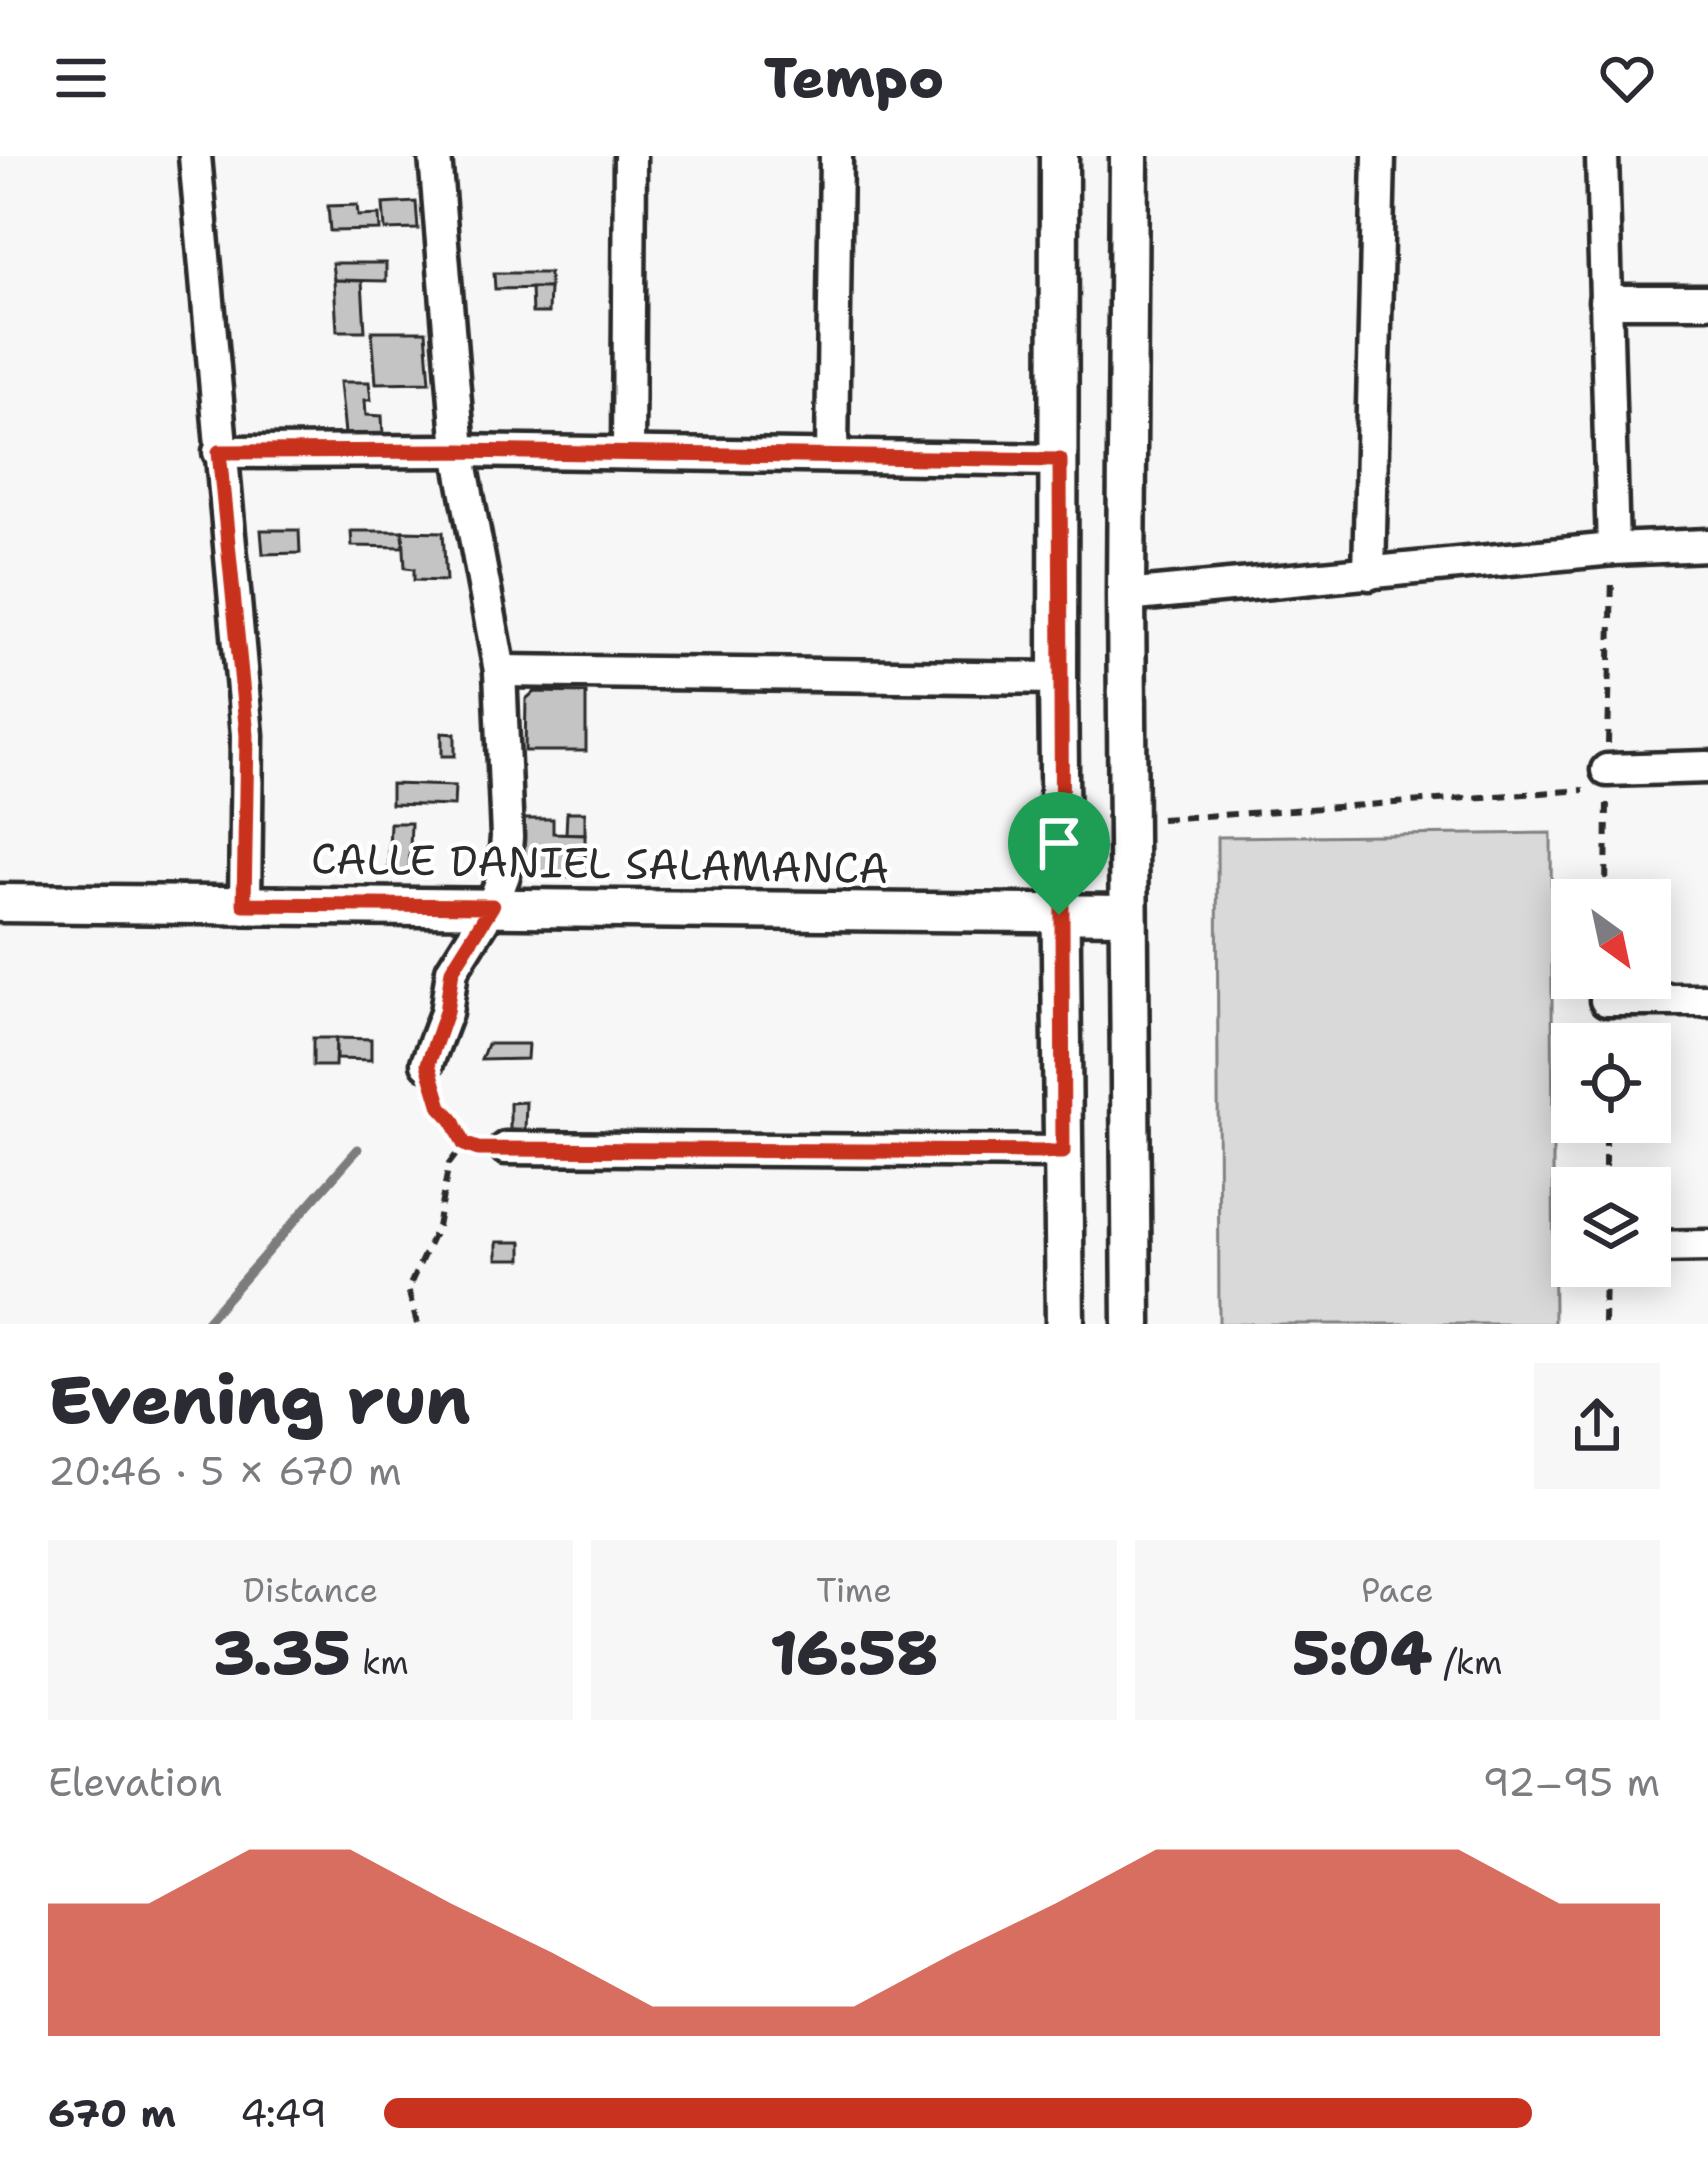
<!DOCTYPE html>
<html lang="en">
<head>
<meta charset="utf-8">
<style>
	body { margin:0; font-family:"Shantell Sans",sans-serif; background:#f7f7f7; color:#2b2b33; height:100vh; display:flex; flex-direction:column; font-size:45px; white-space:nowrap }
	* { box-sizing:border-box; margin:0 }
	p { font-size:39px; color:#7c7c81 }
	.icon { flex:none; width:66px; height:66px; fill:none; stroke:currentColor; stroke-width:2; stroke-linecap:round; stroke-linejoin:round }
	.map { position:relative; height:1168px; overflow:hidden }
	.side { display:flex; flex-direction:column; background:#fff; flex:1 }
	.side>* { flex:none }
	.needle { width:78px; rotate:147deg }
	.controls { position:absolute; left:1551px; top:723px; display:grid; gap:24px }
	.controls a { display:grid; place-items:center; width:120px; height:120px; border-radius:0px; background:#fff; box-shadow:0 6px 30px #0003; font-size:60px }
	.pin { position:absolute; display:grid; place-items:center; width:102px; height:102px; color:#fff; margin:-123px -51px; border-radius:50% 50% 50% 0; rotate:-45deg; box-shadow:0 0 12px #0007 }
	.pin .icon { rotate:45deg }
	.round { display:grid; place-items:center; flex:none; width:126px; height:126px; border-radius:0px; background:#f7f7f7 }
	.head { display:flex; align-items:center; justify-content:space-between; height:204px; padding:0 48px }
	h1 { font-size:66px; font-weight:800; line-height:90px }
	.stats { display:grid; grid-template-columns:repeat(3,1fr); gap:18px; height:204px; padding:12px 48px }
	.stats div { display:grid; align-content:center; border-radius:0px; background:#f7f7f7; text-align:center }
	.stats b { font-size:60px; font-weight:800 }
	.stats small { font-size:33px; font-weight:400 }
	.stats p { font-size:33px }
	.chart { height:336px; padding:24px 48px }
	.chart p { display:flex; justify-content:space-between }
	.chart svg { width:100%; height:216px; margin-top:12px; fill:#c8321e; opacity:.7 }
	ul { padding:0 48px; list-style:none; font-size:39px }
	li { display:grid; grid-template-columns:192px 144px 1fr; align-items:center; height:90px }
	li i { height:30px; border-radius:15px; background:#c8321e }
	header { display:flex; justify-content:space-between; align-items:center; height:156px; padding:0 48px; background:#fff; font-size:54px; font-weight:800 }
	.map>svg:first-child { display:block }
	.green { fill:#d9d9d9; stroke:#828282; stroke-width:3 }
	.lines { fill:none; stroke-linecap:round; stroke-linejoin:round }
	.stream { stroke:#7b7b7b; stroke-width:9 }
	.building { fill:#c4c4c4; stroke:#2b2b2b; stroke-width:3 }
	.minor-casing { stroke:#2b2b2b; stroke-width:39 }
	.tertiary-casing { stroke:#2b2b2b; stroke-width:45 }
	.path { stroke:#2b2b2b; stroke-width:6; stroke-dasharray:12 9; stroke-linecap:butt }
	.minor { stroke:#fff; stroke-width:30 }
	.tertiary { stroke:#fff; stroke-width:36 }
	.route-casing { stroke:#fff; stroke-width:24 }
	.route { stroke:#c8321e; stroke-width:15 }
	.labels { text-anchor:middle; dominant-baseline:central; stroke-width:9; stroke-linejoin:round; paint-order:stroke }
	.street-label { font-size:42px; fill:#2b2b2b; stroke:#fff }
</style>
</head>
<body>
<header><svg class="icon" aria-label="menu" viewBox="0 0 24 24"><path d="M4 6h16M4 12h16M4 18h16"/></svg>Tempo<svg class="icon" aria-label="heart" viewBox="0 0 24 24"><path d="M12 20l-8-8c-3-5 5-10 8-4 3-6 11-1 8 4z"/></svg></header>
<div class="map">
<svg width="1708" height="1168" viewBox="0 0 1708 1168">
	<rect width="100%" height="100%" fill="#f7f7f7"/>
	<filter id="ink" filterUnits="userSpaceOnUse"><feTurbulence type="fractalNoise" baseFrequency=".00833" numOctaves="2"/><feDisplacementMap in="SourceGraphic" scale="24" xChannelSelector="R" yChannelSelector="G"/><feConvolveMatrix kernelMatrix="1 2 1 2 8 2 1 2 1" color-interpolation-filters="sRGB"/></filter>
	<g filter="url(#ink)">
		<polygon class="green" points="1551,677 1554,1168 1219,1168 1217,681"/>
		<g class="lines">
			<polyline class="stream" points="204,1168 358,993"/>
		</g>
		<g class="building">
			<polygon points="416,46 418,73 385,74 383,48"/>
			<polygon points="357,49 358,60 379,59 380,74 330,75 328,50"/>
			<polygon points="332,107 386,107 386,125 334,124"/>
			<polygon points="494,117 549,117 549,132 495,133"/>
			<polygon points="334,124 362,125 365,175 337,175"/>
			<polygon points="531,132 549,132 548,157 532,157"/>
			<polygon points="372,175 426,175 430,226 376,227"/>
			<polygon points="340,226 369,226 371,244 365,244 366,259 382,260 383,280 345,278"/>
			<polygon points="261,374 299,374 300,397 263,398"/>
			<polygon points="351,375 403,375 404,391 352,390"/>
			<polygon points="403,375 443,376 446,425 414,424 414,413 405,412"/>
			<polygon points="534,536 586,537 586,595 525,595 526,543"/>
			<polygon points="442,577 455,578 455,600 442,600"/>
			<polygon points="391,628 455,630 454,650 391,648"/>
			<polygon points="567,656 585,656 585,678 566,678"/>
			<polygon points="523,663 553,663 553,677 585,678 585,721 532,720 523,708"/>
			<polygon points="390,667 411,667 409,720 388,719"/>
			<polygon points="313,882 336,882 335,910 313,910"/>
			<polygon points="336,882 371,883 371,904 336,903"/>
			<polygon points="487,888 528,888 527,903 481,904"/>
			<polygon points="526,946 525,975 510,974 510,947"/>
			<rect x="497" y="1086" width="25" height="17"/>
		</g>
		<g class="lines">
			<defs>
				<g id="minor">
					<polyline points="195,0 247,579 245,748"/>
					<polyline points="1602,0 1613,393"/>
					<polyline points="1605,145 1708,145"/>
					<polyline points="219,296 459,295 1060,304"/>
					<polyline points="628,297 630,0"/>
					<polyline points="832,298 836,0"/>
					<polyline points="1369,418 1379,0"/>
					<polyline points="1126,440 1613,393 1708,389"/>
					<polyline points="500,515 1058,522"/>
					<polyline points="1607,614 1708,611"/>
					<polyline points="1606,844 1708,844"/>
					<polyline points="427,907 446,857 452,814 492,750 504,719 507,681 500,515 459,295 435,0"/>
					<polyline points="506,992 1063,996"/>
					<polyline points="1650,1091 1708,1090"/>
				</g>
				<g id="tertiary">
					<polyline points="1059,0 1058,522 1065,1168"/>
					<polyline points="1129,0 1126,440 1132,1168"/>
					<polyline points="0,747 1127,758"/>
				</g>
			</defs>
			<use href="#minor" class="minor-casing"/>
			<use href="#tertiary" class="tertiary-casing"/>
			<g class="path">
				<polyline points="1608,588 1612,421"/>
				<polyline points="1161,663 1584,634"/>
				<polyline points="1606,744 1607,643"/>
				<polyline points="1606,888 1606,874"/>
				<polyline points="435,935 464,988 479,993"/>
				<polyline points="1605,1032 1605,966"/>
				<polyline points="417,1168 408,1133 437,1071 449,1008 464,988"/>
				<polyline points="1604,1168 1605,1110"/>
			</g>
			<use href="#minor" class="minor"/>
			<use href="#tertiary" class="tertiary"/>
		</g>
	</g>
	<g class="lines" filter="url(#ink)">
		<defs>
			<polygon id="route" points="459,295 1060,304 1063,996 478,993 464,988 453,964 441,951 428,908 446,856 452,814 492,750 244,748 247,579 219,296"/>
		</defs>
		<use href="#route" class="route-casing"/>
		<use href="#route" class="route"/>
	</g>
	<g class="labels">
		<g class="street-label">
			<text transform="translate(600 707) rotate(1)">CALLE DANIEL SALAMANCA</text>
		</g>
	</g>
</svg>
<div class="controls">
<a><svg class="needle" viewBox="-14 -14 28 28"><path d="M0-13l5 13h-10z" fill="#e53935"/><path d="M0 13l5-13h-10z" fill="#7c7c81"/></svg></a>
<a><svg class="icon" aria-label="locate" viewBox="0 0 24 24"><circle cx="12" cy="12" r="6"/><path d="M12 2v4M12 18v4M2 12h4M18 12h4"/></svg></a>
<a><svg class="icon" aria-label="layers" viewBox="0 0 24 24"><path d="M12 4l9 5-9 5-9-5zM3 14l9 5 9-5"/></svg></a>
</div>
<div class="pin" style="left:1059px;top:759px;background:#1e9e55"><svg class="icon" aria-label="arrive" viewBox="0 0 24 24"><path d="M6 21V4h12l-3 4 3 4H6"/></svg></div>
</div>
<section class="side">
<div class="head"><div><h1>Evening run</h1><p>20:46 · 5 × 670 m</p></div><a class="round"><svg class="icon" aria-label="share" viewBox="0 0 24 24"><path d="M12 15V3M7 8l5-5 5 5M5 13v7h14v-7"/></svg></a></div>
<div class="stats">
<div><p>Distance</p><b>3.35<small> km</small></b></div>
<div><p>Time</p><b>16:58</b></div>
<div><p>Pace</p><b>5:04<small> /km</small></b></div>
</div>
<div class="chart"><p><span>Elevation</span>92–95 m</p>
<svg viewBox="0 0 160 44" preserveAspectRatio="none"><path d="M0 44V17L10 17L20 6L30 6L40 17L50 27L60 38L70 38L80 38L90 27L100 17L110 6L120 6L130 6L140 6L150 17L160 17V44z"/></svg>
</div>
<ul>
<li><b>670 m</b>4:49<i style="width:90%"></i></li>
</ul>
</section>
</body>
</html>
